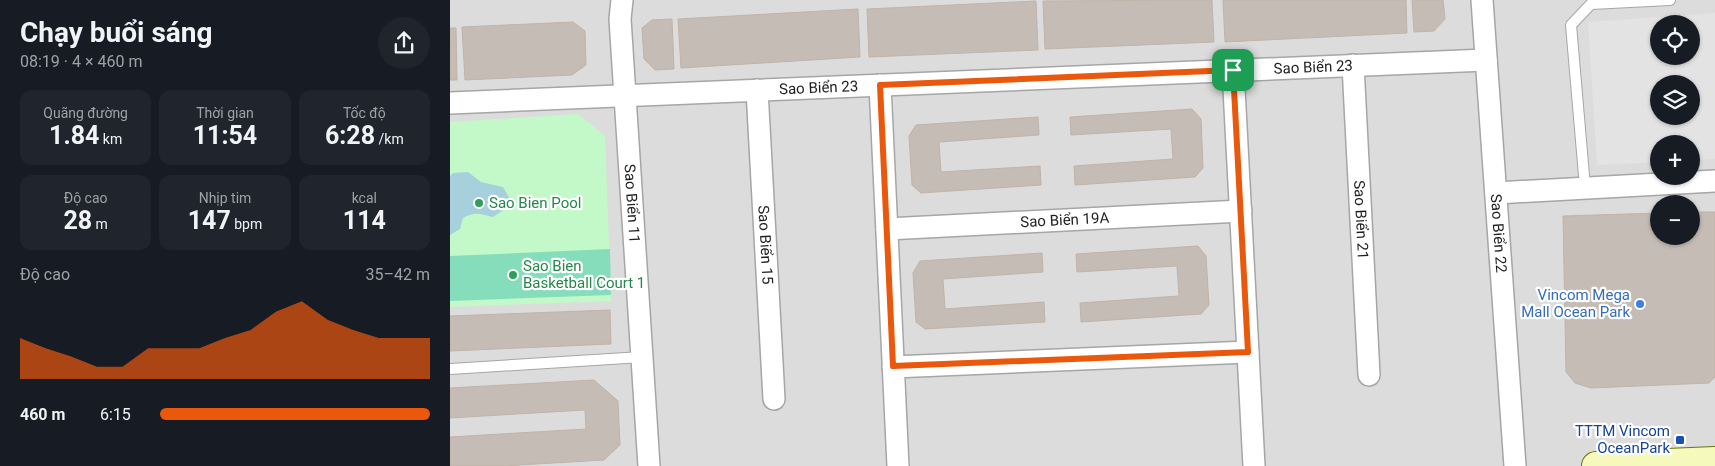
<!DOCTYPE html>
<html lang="vi">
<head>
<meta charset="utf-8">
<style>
	body { margin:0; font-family:Roboto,sans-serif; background:#20242c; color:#f1f3f6; height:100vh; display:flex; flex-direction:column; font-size:19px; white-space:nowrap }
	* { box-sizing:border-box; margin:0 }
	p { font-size:16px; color:#9ea1a6 }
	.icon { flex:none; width:28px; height:28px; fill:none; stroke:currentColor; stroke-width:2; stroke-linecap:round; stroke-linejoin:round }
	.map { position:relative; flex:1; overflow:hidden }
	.panel { display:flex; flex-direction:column; background:#171b24; width:450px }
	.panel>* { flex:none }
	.tools { position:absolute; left:1200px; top:15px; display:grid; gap:10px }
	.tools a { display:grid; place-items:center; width:50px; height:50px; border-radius:50%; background:#171b24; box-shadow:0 1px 4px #0004; font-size:25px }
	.pin { position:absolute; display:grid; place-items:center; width:42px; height:42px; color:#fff; margin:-21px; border-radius:10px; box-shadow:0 2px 8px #0006 }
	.round { display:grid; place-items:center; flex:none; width:52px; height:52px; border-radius:26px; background:#20242c }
	.head { display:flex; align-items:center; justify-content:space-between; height:85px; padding:0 20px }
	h1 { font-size:28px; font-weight:700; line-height:38px }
	.stats { display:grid; grid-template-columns:repeat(3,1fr); gap:8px; height:85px; padding:5px 20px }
	.stats div { display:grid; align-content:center; border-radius:12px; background:#20242c; text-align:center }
	.stats b { font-size:25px; font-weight:700 }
	.stats small { font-size:14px; font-weight:400 }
	.stats p { font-size:14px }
	.chart { height:140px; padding:10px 20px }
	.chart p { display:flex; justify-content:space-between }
	.chart svg { width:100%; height:90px; margin-top:5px; fill:#ea580c; opacity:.7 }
	ul { padding:0 20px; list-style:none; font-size:16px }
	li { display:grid; grid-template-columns:80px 60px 1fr; align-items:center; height:38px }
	li i { height:12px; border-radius:6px; background:#ea580c }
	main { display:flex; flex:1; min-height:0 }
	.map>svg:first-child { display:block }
	.residential { fill:#dddcdc; fill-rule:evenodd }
	.park { fill:#c3f9c8 }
	.pitch { fill:#85ddbb }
	.parking { fill:#e3e3e3; fill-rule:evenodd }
	.water { fill:#a7d0dd }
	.building { fill:#c4bcb5; stroke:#c1b3a8 }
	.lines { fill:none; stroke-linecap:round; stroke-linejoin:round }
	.lane-casing { stroke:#a6a6a6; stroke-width:12 }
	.street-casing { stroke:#a6a6a6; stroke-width:24 }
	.secondary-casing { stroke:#697607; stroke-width:30 }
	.lane { stroke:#fff; stroke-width:10 }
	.street { stroke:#fff; stroke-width:21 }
	.secondary { stroke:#f5f9bb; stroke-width:28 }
	.route-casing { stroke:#fff; stroke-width:10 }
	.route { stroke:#ea580c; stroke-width:6 }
	.leisure-dot { fill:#2e9e5b; stroke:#fff; stroke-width:2 }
	.shop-dot { fill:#3f7fe0; stroke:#fff; stroke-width:2 }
	.transit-dot { fill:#1a4fb4; stroke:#fff; stroke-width:2 }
	.labels { text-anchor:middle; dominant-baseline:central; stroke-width:4.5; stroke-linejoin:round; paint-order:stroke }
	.street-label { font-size:15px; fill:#1f1f1f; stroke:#fff }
	.leisure-label { font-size:15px; fill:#27864d; stroke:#fff; text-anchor:start }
	.shop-label { font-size:15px; fill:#366cbe; stroke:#fff; text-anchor:end }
	.transit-label { font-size:15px; fill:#164399; stroke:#fff; text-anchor:end }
</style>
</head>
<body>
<main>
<section class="panel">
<div class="head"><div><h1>Chạy buổi sáng</h1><p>08:19 · 4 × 460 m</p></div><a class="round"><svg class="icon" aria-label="share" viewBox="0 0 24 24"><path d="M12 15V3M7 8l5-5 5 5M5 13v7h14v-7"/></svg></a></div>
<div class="stats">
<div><p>Quãng đường</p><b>1.84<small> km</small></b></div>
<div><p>Thời gian</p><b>11:54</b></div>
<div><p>Tốc độ</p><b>6:28<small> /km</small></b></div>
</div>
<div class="stats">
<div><p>Độ cao</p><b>28<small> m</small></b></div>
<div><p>Nhịp tim</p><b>147<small> bpm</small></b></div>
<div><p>kcal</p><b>114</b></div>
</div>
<div class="chart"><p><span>Độ cao</span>35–42 m</p>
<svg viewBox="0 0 160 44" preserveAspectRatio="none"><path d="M0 44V24L10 29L20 33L30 38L40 38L50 29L60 29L70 29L80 24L90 20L100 11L110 6L120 15L130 20L140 24L150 24L160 24V44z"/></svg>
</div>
<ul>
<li><b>460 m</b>6:15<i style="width:100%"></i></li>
</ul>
</section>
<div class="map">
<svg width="1265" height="466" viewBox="0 0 1265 466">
	<rect width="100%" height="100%" fill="#f0ece5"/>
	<path class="residential" d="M0 0H1265V466H0ZM1209 24H1241V56H1209ZM1209 84H1241V116H1209ZM1209 144H1241V176H1209ZM1209 204H1241V236H1209Z"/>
	<polygon class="park" points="128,114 155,136 161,301 0,307 0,122"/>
	<polygon class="pitch" points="160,249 161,295 0,301 0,256"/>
	<path class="parking" d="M1265 13V159L1241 160V144H1209V162L1147 165 1138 22ZM1209 24H1241V56H1209ZM1209 84H1241V116H1209Z"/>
	<path class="water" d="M18 172 31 182 53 187 60 199 58 207 43 217C30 214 25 211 13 218L10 229 0 235V176L3 173Z"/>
	<g class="building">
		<polygon points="762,0 764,42 595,49 593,1"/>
		<polygon points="773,0 956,0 957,33 775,42"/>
		<polygon points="962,0 993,0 995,19 984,31 964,32"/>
		<polygon points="586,1 588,50 419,57 417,9"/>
		<polygon points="408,9 410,57 231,68 228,19"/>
		<polygon points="222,19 224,69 205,70 194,59 192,28 202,20"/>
		<polygon points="123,22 135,31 136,65 122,75 15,80 12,27"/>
		<polygon points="0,28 6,28 7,80 0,80"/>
		<polygon points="742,109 751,119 753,168 745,177 625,185 624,166 723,159 721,129 621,135 620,117"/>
		<polygon points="588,117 589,135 489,142 491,172 590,166 591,185 471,193 462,185 459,136 466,125"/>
		<polygon points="1241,212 1265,212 1265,377 1259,383 1141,388 1125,383 1116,372 1113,216 1209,213 1209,236 1241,236"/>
		<polygon points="748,246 756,256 759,305 751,314 631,322 630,303 729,296 727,266 627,272 626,254"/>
		<polygon points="592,253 593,272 493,279 495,309 594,302 595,322 475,329 466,322 463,273 470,261"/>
		<polygon points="160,310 161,344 0,351 0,316"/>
		<polygon points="144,380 168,401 170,445 154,460 53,466 0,466 0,437 136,429 135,410 0,418 0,388"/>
	</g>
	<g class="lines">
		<defs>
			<g id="lane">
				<polyline points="1135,187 1121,25 1141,4 1220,0"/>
				<polyline points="0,369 192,357"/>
			</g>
			<g id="street">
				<path id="s1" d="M172 0 170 19 199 466"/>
				<path id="s2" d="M1032 0 1065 466"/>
				<path id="s3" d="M903 65 919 375"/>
				<polyline points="783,70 804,466"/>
				<polyline points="430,85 448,466"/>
				<path id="s4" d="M307 90 324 399"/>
				<path id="s5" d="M0 103 1036 60"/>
				<polyline points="1046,193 1265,181"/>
				<path id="s6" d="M437 229 791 211"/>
				<polyline points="443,367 798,352"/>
			</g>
			<polyline id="secondary" points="1146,466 1265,461"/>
		</defs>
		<use href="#lane" class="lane-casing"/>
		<use href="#street" class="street-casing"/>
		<use href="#secondary" class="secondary-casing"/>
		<use href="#lane" class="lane"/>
		<use href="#street" class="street"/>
		<use href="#secondary" class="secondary"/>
	</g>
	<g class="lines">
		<defs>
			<polygon id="route" points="783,70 798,352 443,366 430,85"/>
		</defs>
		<use href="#route" class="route-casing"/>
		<use href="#route" class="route"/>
	</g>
	<g class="leisure-dot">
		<circle cx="29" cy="203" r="5"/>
		<circle cx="63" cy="275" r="5"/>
	</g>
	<circle class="shop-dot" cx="1190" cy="304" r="5"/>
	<rect class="transit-dot" x="1225" y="435" width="10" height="10" rx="2.5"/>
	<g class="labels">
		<g class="street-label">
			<text stroke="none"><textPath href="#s5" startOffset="864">Sao Biển 23</textPath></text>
			<text stroke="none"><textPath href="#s5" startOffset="369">Sao Biển 23</textPath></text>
			<text stroke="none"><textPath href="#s1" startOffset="204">Sao Biển 11</textPath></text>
			<text stroke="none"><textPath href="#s6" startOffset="178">Sao Biển 19A</textPath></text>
			<text stroke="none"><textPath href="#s3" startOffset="155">Sao Biển 21</textPath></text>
			<text stroke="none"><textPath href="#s2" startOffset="234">Sao Biển 22</textPath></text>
			<text stroke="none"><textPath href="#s4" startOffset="155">Sao Biển 15</textPath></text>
		</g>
		<g class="leisure-label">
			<text x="39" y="203">Sao Bien Pool</text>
			<text x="73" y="266">Sao Bien<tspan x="73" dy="17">Basketball Court 1</tspan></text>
		</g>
		<g class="shop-label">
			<text x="1180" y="295">Vincom Mega<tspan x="1180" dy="17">Mall Ocean Park</tspan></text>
		</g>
		<g class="transit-label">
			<text x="1220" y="431">TTTM Vincom<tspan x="1220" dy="17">OceanPark</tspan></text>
		</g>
	</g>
</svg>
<div class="tools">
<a><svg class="icon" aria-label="locate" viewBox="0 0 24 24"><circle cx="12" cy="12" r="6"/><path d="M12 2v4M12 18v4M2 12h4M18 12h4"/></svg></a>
<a><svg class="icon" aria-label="layers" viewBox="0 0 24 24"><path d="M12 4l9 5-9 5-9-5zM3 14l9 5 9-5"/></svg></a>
<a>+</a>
<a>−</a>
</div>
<div class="pin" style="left:783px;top:70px;background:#1e9e55"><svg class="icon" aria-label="arrive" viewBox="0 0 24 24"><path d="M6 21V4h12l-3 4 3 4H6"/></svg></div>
</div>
</main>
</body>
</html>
